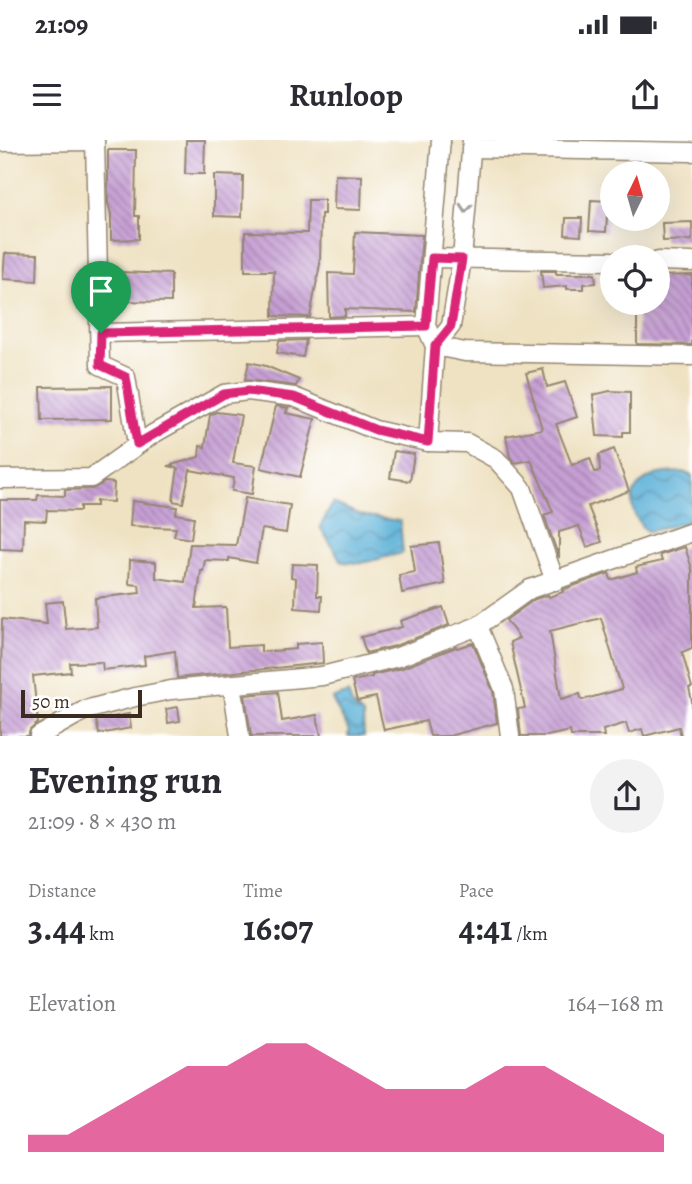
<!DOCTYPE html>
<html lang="en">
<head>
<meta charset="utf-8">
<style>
	body { margin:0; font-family:Alegreya,serif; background:#f2f2f3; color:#2b2b33; height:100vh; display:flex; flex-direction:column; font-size:26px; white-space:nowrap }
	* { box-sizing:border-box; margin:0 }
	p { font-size:23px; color:#7c7c81 }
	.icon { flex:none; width:38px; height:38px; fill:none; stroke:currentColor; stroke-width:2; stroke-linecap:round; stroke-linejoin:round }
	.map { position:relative; height:596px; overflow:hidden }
	.details { display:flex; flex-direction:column; background:#fff; flex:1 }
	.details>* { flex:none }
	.needle { width:46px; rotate:5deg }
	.controls { position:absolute; left:600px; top:21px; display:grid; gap:14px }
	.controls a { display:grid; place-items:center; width:70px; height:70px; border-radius:50%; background:#fff; box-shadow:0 7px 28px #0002; font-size:35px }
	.scale { position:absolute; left:21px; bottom:18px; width:121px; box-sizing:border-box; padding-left:7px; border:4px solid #3b2a1e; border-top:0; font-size:19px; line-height:24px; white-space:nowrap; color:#3b2a1e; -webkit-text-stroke:5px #fff; paint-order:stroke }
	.pin { position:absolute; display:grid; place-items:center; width:60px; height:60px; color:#fff; margin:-72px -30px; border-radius:50% 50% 50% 0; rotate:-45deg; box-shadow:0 0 7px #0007 }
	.pin .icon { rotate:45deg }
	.round { display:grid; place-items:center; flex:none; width:74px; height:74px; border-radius:37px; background:#f2f2f3 }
	.overview { display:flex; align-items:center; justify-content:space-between; height:119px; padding:0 28px }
	h1 { font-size:38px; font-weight:700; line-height:52px }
	.stats { display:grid; grid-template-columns:repeat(3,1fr); gap:10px; height:119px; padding:7px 28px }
	.stats div { display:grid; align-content:center }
	.stats b { font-size:35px; font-weight:700 }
	.stats small { font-size:19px; font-weight:400 }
	.stats p { font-size:19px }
	.chart { height:196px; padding:14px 28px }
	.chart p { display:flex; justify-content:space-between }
	.chart svg { width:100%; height:126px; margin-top:7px; fill:#db2777; opacity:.7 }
	.status { display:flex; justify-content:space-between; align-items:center; height:49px; padding:0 35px; background:#fff; direction:ltr }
	.status svg { height:19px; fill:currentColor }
	header { display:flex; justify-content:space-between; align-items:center; height:91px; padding:0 28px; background:#fff; font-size:32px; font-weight:700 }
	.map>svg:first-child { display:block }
	.water { fill:url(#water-waves); stroke:#4a6d7a; stroke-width:2 }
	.building { fill:url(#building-back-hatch); fill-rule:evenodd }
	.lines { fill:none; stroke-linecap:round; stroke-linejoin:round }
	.minor-casing { stroke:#958670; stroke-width:21 }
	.minor { stroke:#fff; stroke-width:18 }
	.oneway { stroke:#a79f9a }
	.route-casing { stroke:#fff; stroke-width:14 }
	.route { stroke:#db2777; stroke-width:9 }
</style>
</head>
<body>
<div class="status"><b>21:09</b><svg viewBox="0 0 49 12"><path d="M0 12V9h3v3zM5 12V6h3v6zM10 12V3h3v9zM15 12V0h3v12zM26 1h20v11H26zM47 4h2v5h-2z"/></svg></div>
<header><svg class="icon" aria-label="menu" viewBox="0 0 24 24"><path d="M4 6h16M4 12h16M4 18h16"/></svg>Runloop<svg class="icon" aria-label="share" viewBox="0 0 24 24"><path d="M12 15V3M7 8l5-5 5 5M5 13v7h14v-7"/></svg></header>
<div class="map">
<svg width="692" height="596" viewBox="0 0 692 596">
	<defs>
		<pattern id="water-waves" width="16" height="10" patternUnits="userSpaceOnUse" patternTransform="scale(1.75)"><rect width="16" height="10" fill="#5ab0d7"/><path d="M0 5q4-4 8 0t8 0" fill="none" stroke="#4c8fae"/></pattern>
		<pattern id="building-back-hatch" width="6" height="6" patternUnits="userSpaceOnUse" patternTransform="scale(1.75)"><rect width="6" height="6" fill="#c69fd4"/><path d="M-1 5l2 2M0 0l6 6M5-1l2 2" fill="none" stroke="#a282ab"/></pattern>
	</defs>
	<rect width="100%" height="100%" fill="#fff"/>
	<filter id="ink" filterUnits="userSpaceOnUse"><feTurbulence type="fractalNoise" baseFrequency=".0143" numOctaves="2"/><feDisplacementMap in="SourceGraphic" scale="14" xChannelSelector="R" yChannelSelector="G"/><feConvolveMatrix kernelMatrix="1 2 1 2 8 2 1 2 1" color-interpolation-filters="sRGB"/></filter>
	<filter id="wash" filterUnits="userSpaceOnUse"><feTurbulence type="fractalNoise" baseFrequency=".00686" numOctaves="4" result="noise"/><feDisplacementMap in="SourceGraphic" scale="28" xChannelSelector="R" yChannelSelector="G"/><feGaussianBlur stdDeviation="1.57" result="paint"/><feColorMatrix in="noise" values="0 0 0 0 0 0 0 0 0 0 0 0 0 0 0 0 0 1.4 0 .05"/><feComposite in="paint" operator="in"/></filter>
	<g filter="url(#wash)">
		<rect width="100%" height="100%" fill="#efe2c2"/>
		<g class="water">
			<path d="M683 332 692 336V381L647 392C629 373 624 352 650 337 658 332 673 333 683 332Z"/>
			<polygon points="333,363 360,375 400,381 403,413 362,423 342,422 320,387"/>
			<polygon points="348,553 352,565 363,575 364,596 348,596 349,591 332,559"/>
		</g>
		<g id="blocks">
			<g class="building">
				<polygon points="186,0 205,0 204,34 185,34"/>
				<polygon points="108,10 136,10 135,76 139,76 139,99 111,100 111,74 108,63"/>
				<polygon points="214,35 243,36 242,77 214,76"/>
				<polygon points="335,35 362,36 361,70 334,69"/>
				<polygon points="308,60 324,60 324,74 321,74 320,124 310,177 273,176 274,131 245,131 245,92 307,93"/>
				<polygon points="591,60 608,61 606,92 589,91"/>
				<polygon points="566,78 582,78 581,96 565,95"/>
				<polygon points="692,82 692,100 663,101 662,83"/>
				<polygon points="355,92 422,95 416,172 345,169 345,176 329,177 328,133 353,134"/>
				<polygon points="5,113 38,114 37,141 3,139"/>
				<polygon points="541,131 556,131 556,134 595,134 596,143 584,144 584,149 567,149 567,146 543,148"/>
				<polygon points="118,132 171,134 171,162 117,161"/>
				<polygon points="692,135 692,205 637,204 637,163 658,163 658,136"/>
				<polygon points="306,200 303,217 277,213 279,201"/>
				<polygon points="249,222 266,226 299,240 296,246 245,240"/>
				<polygon points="543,229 547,247 565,242 577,277 556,284 572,325 590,318 595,332 600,331 599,315 614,309 629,351 588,366 602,402 587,407 579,386 559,392 559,418 544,375 553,372 531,320 515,323 510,317 506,296 542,289 526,233"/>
				<polygon points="112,246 112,279 42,280 41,247"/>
				<polygon points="610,251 630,252 630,292 623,292 623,297 597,296 593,255"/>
				<polygon points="276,266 288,268 286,273 315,279 300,337 261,328"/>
				<polygon points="216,272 241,275 233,323 256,326 252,354 232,351 234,338 190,330 183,363 173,361 178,328 168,326 199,317 200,306 205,307 210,275"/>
				<polygon points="394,311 414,314 410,341 390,338"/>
				<polygon points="105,342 114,343 113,362 96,361 96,366 80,366 80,371 47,370 46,381 24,380 23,410 0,409 0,360 37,360 38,355 65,356 65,350 92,349"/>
				<polygon points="245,358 290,365 286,393 262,389 256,423 229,418 229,421 205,420 203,431 201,431 196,468 226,467 228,507 261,505 261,512 296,509 296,504 322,502 323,523 177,538 175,511 144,516 145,525 103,530 102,522 70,523 71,532 33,536 38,583 30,590 28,596 0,596 2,479 47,484 45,463 63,461 66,489 97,487 95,458 140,453 139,445 129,444 130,420 156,422 156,438 185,442 190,404 236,405"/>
				<polygon points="132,361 177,367 176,374 194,377 191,399 174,396 176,388 130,386"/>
				<polygon points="439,403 445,444 402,453 399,435 415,432 411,406"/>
				<path d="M685 407 692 429V508L682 512 692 547 689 548 692 561V596H681L679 587 644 596 642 589 629 593 626 583 603 590 604 596H571L570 591 547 596H521L518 569 525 568 510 502 519 498 506 480 535 459 548 455 549 457 563 452 562 450 609 433 611 440 637 432 636 427 662 421 660 415ZM601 478 622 549 582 560 580 554 561 559 550 491Z"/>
				<polygon points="292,424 318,425 317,456 322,456 321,470 295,468 296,438 291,437"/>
				<polygon points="443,467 449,485 395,506 366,513 361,497 402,487 400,481"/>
				<polygon points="473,503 493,551 497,583 449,596 430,596 426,581 384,590 376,557 357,561 352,541 372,537 372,535 402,528 456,507 457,508"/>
				<polygon points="278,552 282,581 317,575 321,596 251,596 245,555"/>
				<polygon points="178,567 180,581 168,583 166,569"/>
				<polygon points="129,574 131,588 99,594 96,580"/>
			</g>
		</g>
	</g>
	<g filter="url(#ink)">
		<use href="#blocks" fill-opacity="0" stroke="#958670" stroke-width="2"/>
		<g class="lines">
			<defs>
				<g id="minor">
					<polyline points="95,0 100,225 126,237 137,304"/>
					<polyline points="0,2 95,1"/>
					<polyline points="471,8 692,12"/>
					<polyline points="432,118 612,121"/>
					<polyline points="658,121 692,122"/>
					<polyline points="101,193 426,186"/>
					<polyline points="435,206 465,212 692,216"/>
					<polyline points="435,206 451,186 462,119 472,0"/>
					<polyline points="428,302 435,206 426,186 441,0"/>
					<polyline points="0,339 91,338 153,294 224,254 248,251 294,257 375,290 428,302 467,303 496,319 522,348 555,441"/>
					<polyline points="478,486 504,549 510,596"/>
					<polyline points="232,544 240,596"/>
					<polyline points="39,596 85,570 135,557 171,550 322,536 398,517 478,486 530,449 692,392"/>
				</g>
			</defs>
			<use href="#minor" class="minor-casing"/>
			<use href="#minor" class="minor"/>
		</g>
		<defs><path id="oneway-chevron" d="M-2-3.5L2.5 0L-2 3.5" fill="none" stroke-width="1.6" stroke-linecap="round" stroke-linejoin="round" transform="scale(1.75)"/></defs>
		<use class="oneway" href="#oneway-chevron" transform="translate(466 68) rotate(94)"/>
	</g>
	<g class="lines" filter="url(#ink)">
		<defs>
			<polygon id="route" points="432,118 462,119 451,186 435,206 428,302 376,290 294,257 248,251 224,254 137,304 126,237 100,225 101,193 426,186"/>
		</defs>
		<use href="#route" class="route-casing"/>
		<use href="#route" class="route"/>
	</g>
</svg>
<div class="controls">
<a><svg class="needle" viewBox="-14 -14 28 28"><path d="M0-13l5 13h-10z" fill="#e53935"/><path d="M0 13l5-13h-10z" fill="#7c7c81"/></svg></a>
<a><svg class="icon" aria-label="locate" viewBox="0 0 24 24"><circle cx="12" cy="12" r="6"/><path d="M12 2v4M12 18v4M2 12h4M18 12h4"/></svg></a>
</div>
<div class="scale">50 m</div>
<div class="pin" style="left:101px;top:193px;background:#1e9e55"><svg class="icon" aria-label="arrive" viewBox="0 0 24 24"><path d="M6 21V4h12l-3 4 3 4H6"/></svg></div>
</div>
<section class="details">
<div class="overview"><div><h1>Evening run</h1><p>21:09 · 8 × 430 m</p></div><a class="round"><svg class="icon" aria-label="share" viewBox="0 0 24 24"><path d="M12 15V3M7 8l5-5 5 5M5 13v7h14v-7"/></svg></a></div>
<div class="stats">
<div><p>Distance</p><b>3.44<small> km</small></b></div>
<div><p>Time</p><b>16:07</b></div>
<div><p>Pace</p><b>4:41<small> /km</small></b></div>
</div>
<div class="chart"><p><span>Elevation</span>164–168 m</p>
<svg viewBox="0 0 160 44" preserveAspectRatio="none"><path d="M0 44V38L10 38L20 30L30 22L40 14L50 14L60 6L70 6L80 14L90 22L100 22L110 22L120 14L130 14L140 22L150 30L160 38V44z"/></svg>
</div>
</section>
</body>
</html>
